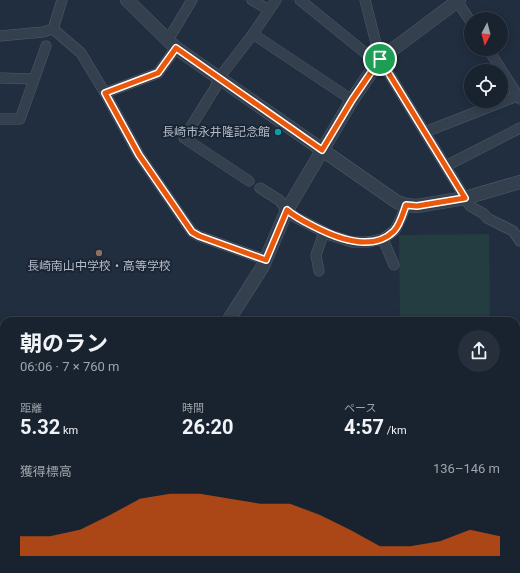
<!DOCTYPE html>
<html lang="ja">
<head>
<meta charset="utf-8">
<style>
	body { margin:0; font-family:Roboto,"Noto Sans JP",sans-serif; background:#262f3b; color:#f1f3f6; height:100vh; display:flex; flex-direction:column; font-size:15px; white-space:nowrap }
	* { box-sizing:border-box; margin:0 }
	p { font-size:13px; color:#9fa4aa }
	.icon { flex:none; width:22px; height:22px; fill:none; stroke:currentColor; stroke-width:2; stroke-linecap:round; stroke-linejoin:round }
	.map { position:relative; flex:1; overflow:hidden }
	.side { position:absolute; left:0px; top:317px; width:520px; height:256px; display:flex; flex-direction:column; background:#19222f; border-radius:12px 12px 0 0; box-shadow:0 2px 10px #0003,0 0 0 1px #373f4b }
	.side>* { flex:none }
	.needle { width:26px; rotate:186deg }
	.controls { position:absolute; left:464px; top:12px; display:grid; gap:8px }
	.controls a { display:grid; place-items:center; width:44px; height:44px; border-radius:50%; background:#19222f; box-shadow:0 2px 10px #0003,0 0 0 1px #373f4b; font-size:20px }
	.pin { position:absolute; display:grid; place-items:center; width:34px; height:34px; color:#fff; margin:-17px; border:2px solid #fff; border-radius:50%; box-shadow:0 1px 4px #0007 }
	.round { display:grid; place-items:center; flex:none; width:42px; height:42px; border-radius:21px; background:#262f3b }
	.headline { display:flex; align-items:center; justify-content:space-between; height:68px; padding:0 20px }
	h1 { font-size:22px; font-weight:700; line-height:30px }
	.stats { display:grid; grid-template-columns:repeat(3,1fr); gap:6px; height:68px; padding:4px 20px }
	.stats div { display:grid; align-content:center }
	.stats b { font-size:20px; font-weight:700 }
	.stats small { font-size:11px; font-weight:400 }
	.stats p { font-size:11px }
	.chart { height:112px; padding:8px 20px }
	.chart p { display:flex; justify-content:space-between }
	.chart svg { width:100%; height:72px; margin-top:4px; fill:#ea580c; opacity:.7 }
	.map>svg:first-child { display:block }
	.green { fill:#233d40 }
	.water { fill:#344a67 }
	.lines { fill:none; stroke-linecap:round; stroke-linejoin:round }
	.minor-casing { stroke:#515b69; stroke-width:11 }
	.tertiary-casing { stroke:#515b69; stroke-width:14 }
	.minor { stroke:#35404f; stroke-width:10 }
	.tertiary { stroke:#35404f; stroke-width:13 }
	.route-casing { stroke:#fff; stroke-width:8 }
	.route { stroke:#ea580c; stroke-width:5 }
	.culture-dot { fill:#0f9aa8; stroke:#1b2533; stroke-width:1.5 }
	.education-dot { fill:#8d6e63; stroke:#1b2533; stroke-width:1.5 }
	.labels { text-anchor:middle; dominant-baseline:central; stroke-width:4; stroke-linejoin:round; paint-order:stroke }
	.poi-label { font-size:12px; fill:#b1bbca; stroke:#1b2533; text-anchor:end }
</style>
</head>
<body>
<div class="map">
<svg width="520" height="573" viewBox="0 0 520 573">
	<rect width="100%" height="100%" fill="#212e3f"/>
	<polygon class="green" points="489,234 490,321 400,321 399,235"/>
	<g class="water">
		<polygon points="520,452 520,470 516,474 516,456"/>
		<polygon points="404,569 441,569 437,573 403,573"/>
	</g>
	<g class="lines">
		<defs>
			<g id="minor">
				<polyline points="252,0 269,10"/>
				<polyline points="300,0 369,56 380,59"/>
				<polyline points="365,0 380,59 470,206 484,214 487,218 513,231 520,241"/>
				<polyline points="456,0 457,1 471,22"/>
				<polyline points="53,29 81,53 105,93 139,155 192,232 199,236 266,260"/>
				<polyline points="53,29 62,0"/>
				<polyline points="253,34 352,100"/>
				<polyline points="0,36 43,32 53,29"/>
				<polyline points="168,40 192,0"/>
				<polyline points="488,49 520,99"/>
				<polyline points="0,78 34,79"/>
				<polyline points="105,93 158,73 176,48"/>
				<polyline points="0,119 20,119 46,46"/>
				<polyline points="425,132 520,95"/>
				<polyline points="446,166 520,128"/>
				<polyline points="249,181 184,138 215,88 219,78 253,34 276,0"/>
				<polyline points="260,188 279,200 287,210 295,217 330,235 352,242 368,242 383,239 395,230 401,218 406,205"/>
				<polyline points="383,239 394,265"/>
				<polyline points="319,271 316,255 324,232"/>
				<polyline points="516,338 520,333"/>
				<polyline points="0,393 3,382"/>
				<polyline points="516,415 520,419"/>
				<polyline points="0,444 4,444"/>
				<polyline points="516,448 520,444"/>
				<polyline points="0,492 4,492"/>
				<polyline points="516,515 520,518"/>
				<polyline points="0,532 4,533"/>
				<polyline points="24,573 25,569"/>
				<polyline points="377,573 385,569"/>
				<polyline points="452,573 456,569"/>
			</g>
			<g id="tertiary">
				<polyline points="127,0 176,48 397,202 406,205 417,206 465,198 520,182"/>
				<polyline points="228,321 263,266 287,210 352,100 380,59 459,0"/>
				<polyline points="96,573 99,569"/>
			</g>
		</defs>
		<use href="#minor" class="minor-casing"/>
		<use href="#tertiary" class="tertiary-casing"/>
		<use href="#minor" class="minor"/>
		<use href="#tertiary" class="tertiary"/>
	</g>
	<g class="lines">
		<defs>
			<path id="route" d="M176 48 322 150 352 100 380 59 465 198 417 206 406 205C403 213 400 225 394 231 372 253 336 238 313 226 303 221 295 217 287 210L266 260 199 236 192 232 139 155 105 93 158 73Z"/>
		</defs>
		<use href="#route" class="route-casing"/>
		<use href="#route" class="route"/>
	</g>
	<circle class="culture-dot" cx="278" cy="132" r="4"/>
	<circle class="education-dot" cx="99" cy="253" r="4"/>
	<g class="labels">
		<g class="poi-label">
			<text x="270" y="132">長崎市永井隆記念館</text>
			<text x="99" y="266" text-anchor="middle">長崎南山中学校・高等学校</text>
		</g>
	</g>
</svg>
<div class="controls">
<a><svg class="needle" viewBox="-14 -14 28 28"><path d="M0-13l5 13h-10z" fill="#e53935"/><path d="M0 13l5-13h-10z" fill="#9fa4aa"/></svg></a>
<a><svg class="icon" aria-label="locate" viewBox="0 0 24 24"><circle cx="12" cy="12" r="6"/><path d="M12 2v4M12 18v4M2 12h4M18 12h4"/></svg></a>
</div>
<div class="pin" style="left:380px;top:59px;background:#1e9e55"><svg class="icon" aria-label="arrive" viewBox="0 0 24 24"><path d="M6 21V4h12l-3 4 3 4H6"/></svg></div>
<section class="side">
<div class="headline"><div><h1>朝のラン</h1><p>06:06 · 7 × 760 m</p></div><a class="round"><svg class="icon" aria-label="share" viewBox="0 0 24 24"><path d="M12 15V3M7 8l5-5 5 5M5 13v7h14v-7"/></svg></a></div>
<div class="stats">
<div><p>距離</p><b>5.32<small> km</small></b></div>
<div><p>時間</p><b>26:20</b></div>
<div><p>ペース</p><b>4:57<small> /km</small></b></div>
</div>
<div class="chart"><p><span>獲得標高</span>136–146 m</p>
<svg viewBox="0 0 160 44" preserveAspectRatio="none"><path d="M0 44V32L10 32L20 28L30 19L40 9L50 6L60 6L70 9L80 12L90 12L100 19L110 28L120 38L130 38L140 35L150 28L160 32V44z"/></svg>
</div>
</section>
</div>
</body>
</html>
